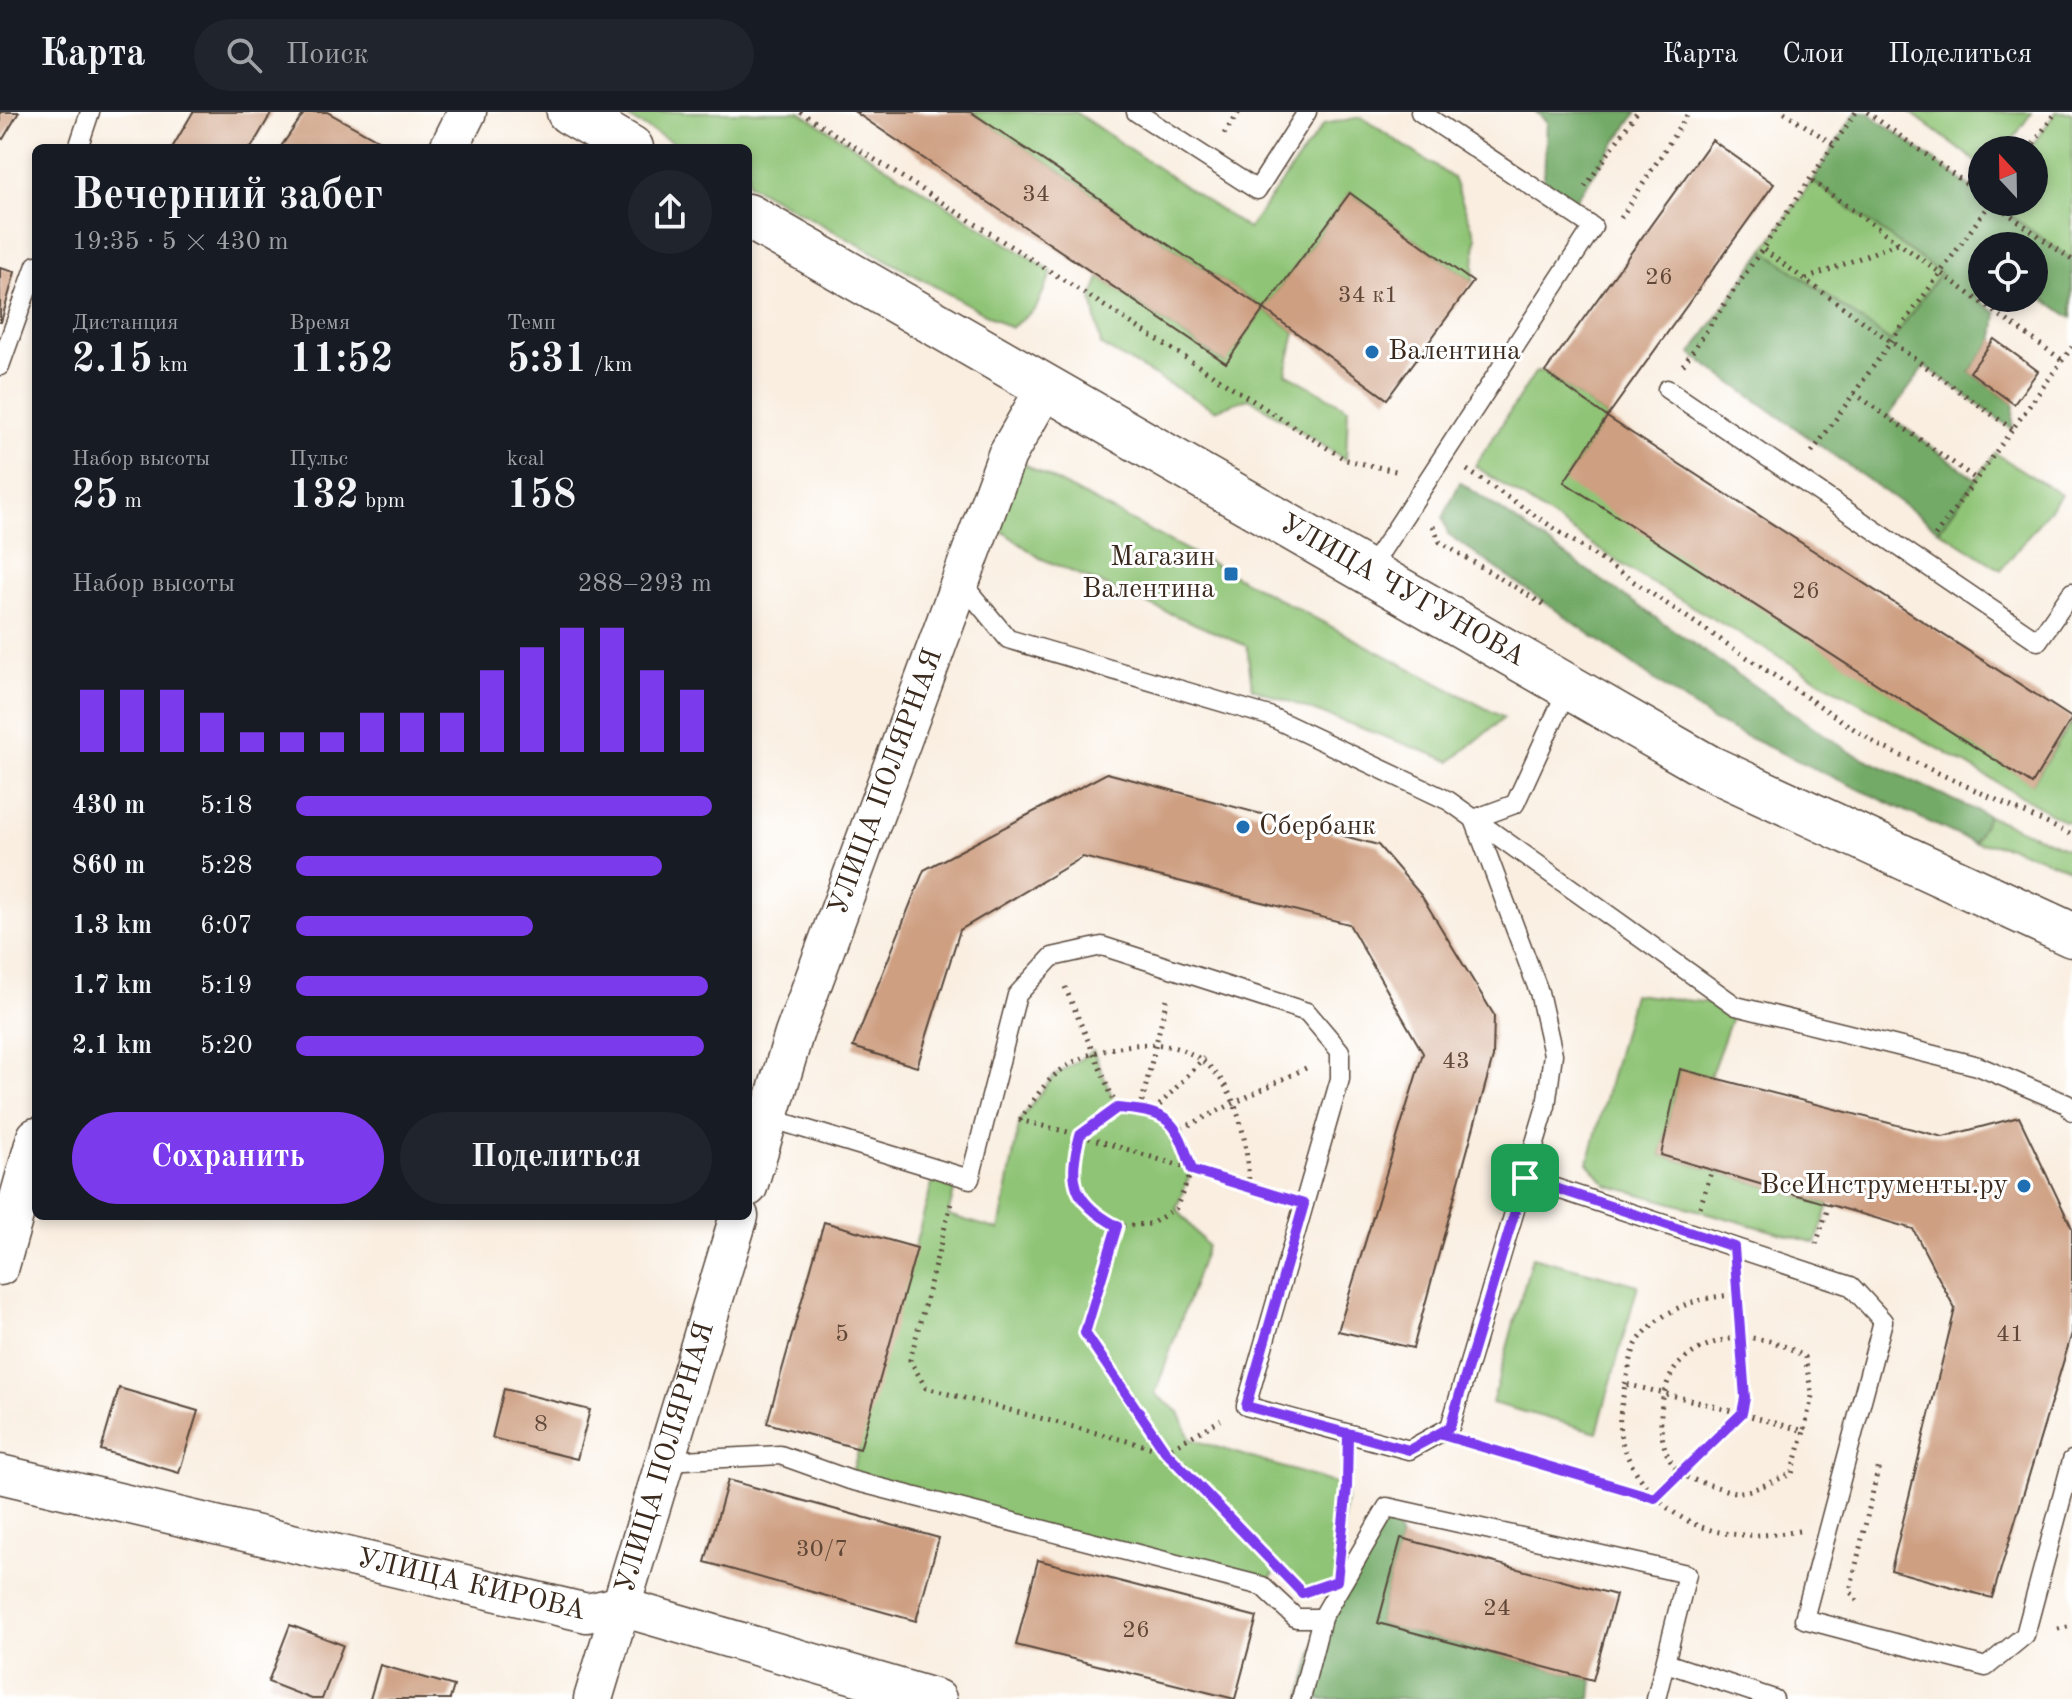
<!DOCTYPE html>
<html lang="ru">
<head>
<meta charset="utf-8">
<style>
	body { margin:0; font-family:"Old Standard TT",serif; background:#20242c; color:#f1f3f6; height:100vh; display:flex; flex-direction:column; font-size:30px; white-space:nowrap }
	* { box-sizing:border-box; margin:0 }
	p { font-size:26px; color:#9ea1a6 }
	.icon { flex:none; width:44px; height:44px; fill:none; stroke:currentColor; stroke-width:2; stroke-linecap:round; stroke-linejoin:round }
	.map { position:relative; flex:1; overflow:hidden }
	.panel { position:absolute; left:32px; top:32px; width:720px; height:1076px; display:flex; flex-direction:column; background:#171b24; border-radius:12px; box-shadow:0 4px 12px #0003 }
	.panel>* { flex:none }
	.needle { width:52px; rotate:338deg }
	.fabs { position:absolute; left:1968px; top:24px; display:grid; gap:16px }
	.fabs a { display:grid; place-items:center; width:80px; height:80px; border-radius:50%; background:#171b24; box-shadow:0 4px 12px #0003; font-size:40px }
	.pin { position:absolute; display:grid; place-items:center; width:68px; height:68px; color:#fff; margin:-34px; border-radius:16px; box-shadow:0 4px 12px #0006 }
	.round { display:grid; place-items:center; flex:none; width:84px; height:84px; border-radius:42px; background:#20242c }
	.headline { display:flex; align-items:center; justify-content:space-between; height:136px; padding:0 40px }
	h1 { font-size:44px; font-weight:600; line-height:60px }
	.stats { display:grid; grid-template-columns:repeat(3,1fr); gap:12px; height:136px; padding:8px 40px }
	.stats div { display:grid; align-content:center }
	.stats b { font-size:40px; font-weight:600 }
	.stats small { font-size:22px; font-weight:400 }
	.stats p { font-size:22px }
	.chart { height:224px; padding:16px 40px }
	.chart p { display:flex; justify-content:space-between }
	.chart svg { width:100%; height:144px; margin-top:8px; stroke:#7c3aed; stroke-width:6 }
	.action { display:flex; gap:16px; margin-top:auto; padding:16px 40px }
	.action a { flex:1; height:92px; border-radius:48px; background:#7c3aed; color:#fff; font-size:32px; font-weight:600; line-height:92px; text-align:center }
	.action a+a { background:#20242c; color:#f1f3f6 }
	ul { padding:0 40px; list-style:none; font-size:26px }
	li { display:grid; grid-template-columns:128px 96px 1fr; align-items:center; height:60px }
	li i { height:20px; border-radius:10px; background:#7c3aed }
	header { display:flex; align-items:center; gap:48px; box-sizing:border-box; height:112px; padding:0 40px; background:#171b24; border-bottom:2px solid #363941 }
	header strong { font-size:38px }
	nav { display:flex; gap:44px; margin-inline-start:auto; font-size:28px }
	.search { width:560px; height:72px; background:#20242c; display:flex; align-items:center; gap:20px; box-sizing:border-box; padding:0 28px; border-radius:44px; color:#9ea1a6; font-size:30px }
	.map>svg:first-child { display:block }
	.green { fill:#8fc476; stroke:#65774a; stroke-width:2 }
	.forest { fill:#73aa67; stroke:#576a42; stroke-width:2 }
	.building { fill:#ce9f81 }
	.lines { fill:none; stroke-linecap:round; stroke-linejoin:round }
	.lane-casing { stroke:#58473b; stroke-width:21 }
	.street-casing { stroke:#58473b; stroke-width:41 }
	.secondary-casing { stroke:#58473b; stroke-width:47 }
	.path { stroke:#58473b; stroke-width:5; stroke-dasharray:2 6; stroke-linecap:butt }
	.lane { stroke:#fff; stroke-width:18 }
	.street { stroke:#fff; stroke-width:38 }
	.secondary { stroke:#fff; stroke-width:44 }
	.route-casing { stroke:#fff; stroke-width:16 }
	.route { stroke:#7c3aed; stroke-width:10 }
	.poi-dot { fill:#1f6fb2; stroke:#fff; stroke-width:3 }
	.labels { text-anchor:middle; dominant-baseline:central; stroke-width:6; stroke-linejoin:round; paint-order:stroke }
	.number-label { font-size:24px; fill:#604737 }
	.poi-label { font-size:28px; fill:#3b2a1e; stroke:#fff; text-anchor:start }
	.street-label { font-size:28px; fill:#3b2a1e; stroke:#fff }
</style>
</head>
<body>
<header>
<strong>Карта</strong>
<div class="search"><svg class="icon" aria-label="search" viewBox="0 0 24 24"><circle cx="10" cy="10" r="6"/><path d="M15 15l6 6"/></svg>Поиск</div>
<nav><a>Карта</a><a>Слои</a><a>Поделиться</a></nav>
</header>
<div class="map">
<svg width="2072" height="1587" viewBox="0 0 2072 1587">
	<rect width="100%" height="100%" fill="#fff"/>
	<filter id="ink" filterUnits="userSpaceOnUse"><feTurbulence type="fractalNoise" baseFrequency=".0125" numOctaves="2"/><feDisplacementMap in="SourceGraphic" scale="16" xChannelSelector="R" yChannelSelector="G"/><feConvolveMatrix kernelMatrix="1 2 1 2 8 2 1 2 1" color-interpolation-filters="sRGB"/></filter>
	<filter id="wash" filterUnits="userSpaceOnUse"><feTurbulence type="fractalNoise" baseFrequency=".006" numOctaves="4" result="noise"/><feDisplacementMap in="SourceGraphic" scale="32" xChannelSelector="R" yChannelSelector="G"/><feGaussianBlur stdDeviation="1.8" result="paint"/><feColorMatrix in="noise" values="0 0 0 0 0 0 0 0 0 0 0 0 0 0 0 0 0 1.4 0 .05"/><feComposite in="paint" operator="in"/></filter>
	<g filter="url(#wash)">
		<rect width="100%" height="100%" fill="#f9eee0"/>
		<g class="green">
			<polygon points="618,0 800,0 1052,160 1036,196 1011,216 748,72 748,36 683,36"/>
			<polygon points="971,0 1075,0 1248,117 1324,12 1361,5 1453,66 1476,125 1473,170 1350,81 1264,197 1295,220 1286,261 1348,296 1346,348 1249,286 1215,298 1101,233 1092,186 1100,166 1225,251 1264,197"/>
			<polygon points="1910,0 2032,0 2005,38 1982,38 1982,54"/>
			<polygon points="2056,0 2072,0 2072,148 1992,90 2034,90 2034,38 2029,38"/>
			<polygon points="1812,69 1940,161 1891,230 1764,138"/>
			<polygon points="1536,259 1545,260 1607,305 1565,369 2032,671 2072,610 2072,710 2064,709 1641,465 1475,354"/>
			<polygon points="1995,341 2061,383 2001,458 1939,418"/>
			<polygon points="1007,343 1504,606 1451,649 1252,576 1247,534 1040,446 984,406"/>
			<polygon points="1988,704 2072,739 2072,758 2010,735 1974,731"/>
			<polygon points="1633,882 1736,894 1710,965 1680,958 1661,1043 1829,1093 1816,1131 1607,1073 1588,1051"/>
			<polygon points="1093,939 1117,996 1154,999 1179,1018 1192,1058 1176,1096 1207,1134 1155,1282 1179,1300 1190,1327 1347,1375 1337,1469 1302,1481 1278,1457 1262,1474 850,1368 936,1057 958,1063 948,1103 999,1118 1020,1008 1053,965"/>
			<polygon points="1532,1145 1638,1173 1597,1320 1492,1291"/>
		</g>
		<g class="forest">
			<polygon points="1536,0 1637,0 1568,99 1543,82 1547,10"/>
			<polygon points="1856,0 1867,0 1982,83 1982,90 1992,90 2072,148 2072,206 2034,181 2034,134 1982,134 1982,181 1974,184 1997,201 1994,227 1970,260 2014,292 2012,317 1925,254 1889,304 1976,367 1939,418 1691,242 1764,138 1891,230 1940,161 1812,69"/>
			<polygon points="1460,370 1848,639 1988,704 1974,731 1713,609 1448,422 1443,406"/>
			<polygon points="1387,1395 1401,1426 1378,1511 1593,1568 1591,1587 1301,1587 1322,1506"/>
		</g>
		<g id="blocks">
			<g class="building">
				<polygon points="0,0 19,0 3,27 0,25"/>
				<polygon points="193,0 272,0 251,36 172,36"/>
				<polygon points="305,0 327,0 392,36 280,36"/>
				<polygon points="855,0 971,0 1264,197 1226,251"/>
				<polygon points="1712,28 1774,72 1607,305 2072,606 2032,672 1564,370 1607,305 1545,260"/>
				<polygon points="1350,81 1473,170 1387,287 1264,197"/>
				<polygon points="0,156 15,160 1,210 0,210"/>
				<polygon points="1994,227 2038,259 2014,292 1970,260"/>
				<polygon points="1107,661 1378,733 1421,783 1494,903 1493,945 1413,1236 1338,1219 1423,941 1349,812 1083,745 960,818 917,955 853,935 924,758"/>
				<polygon points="1680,957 1943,1025 2019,1005 2072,1116 2072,1221 1992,1486 1891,1458 1955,1197 1913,1117 1661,1043"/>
				<polygon points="824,1110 917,1136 860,1337 767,1311"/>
				<polygon points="119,1276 198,1299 179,1361 101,1338"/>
				<polygon points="504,1277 590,1298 577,1347 492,1326"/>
				<polygon points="728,1368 939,1426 916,1509 705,1450"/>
				<polygon points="1401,1426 1616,1483 1593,1568 1378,1511"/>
				<polygon points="1038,1448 1257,1505 1235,1587 1016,1533"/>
				<polygon points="290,1513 343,1533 322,1587 312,1587 268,1570"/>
				<polygon points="380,1553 454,1574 450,1587 370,1587"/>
			</g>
		</g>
	</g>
	<g filter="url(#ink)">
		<use href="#blocks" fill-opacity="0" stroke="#58473b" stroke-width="2"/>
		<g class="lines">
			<defs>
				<g id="lane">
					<polyline points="1136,0 1257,78 1307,0"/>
					<polyline points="78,36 90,0"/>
					<polyline points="0,254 36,153"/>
					<polyline points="1667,277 2038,529 2072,480"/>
					<polyline points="1367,461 1593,115 1420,0"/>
					<polyline points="961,470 1008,527 1269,604 1449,689 1736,894 1978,954 2067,992 2072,999"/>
					<polyline points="1474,707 1515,692 1568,576"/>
					<polyline points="769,1006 970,1067 1017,883 1052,845 1102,834 1307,900 1340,939 1340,967 1246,1294 1409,1338 1450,1315 1546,994 1553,942 1539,880 1474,707"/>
					<polyline points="1525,1066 1851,1174 1883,1209 1804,1507 1986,1555 2025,1523 2072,1348"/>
					<polyline points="665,1349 780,1343 850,1368 1262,1474 1296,1506 1322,1506"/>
					<polyline points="1666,1551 1774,1587"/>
					<polyline points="1301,1587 1322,1506 1387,1395 1687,1462 1656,1587"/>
				</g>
				<g id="street">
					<polyline points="449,36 467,0"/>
					<path id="s1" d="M748 1075 794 922 1007 343 1046 275"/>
					<polyline points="0,1154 36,1025"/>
					<path id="s2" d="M0 1362 587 1501 618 1494 937 1587"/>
					<path id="s3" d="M593 1587 739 1104"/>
				</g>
				<g id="secondary">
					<polyline points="569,0 631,36"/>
					<path id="s4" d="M748 104 1708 655 2072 823"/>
				</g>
			</defs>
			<use href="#lane" class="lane-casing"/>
			<use href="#street" class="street-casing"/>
			<use href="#secondary" class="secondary-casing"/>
			<g class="path">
				<polyline points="800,0 1346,348 1400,360"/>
				<polyline points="1784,0 1835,33"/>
				<polyline points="1867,0 1982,83"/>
				<polyline points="1224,22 1239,0"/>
				<polyline points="2029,38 2056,0"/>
				<polyline points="1812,69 2062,248"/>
				<polyline points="1585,75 1637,0"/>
				<polyline points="1992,90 2072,148"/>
				<polyline points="1621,106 1689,0"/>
				<polyline points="1764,138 2012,317"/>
				<polyline points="1806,167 1898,131"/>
				<polyline points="1683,253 1856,0"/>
				<polyline points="1854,281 1976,367"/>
				<polyline points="1812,340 1991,90"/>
				<polyline points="1467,358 1878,633 2072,723"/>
				<polyline points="1433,414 1440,430 1548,495"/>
				<polyline points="1935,424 2072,235"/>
				<polyline points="1065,875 1117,996 1080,1023 1071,1059 1090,1099 1117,1114 1151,1112 1176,1096 1192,1058 1179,1018 1310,954"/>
				<polyline points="1117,996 1154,999 1179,1018"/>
				<polyline points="1140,998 1168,882"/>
				<polyline points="1154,999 1204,946"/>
				<polyline points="1019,1008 1080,1023 1278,1084"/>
				<path d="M1020 1008C1030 994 1041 975 1054 964 1075 945 1099 938 1126 934 1221 920 1247 996 1249 1076"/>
				<polyline points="951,1092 910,1248 926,1276 1165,1339 1221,1308"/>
				<polyline points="1700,1095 1712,1058"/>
				<polyline points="1117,1114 1085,1221 1165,1339 1265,1443"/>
				<polyline points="1816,1132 1829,1093"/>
				<path d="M1625 1272C1629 1259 1631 1240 1638 1229 1661 1197 1699 1184 1737 1183"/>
				<polyline points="1472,1332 1655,1386 1742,1301 1745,1286 1735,1164"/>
				<polyline points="1343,1410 1347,1352"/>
				<path d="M1799 1419C1737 1429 1684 1424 1644 1371 1633 1357 1623 1339 1620 1321 1618 1306 1623 1287 1625 1272 1685 1286 1744 1302 1804 1319L1792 1362C1776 1367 1756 1379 1740 1380 1731 1381 1719 1375 1710 1373 1701 1370 1689 1367 1682 1362 1652 1340 1656 1272 1681 1250 1719 1217 1766 1220 1805 1245L1812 1284 1804 1319"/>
				<polyline points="1857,1489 1850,1479 1879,1353"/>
				<polyline points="2058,1517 2072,1514"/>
			</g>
			<use href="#lane" class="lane"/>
			<use href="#street" class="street"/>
			<use href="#secondary" class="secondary"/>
		</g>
	</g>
	<g class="lines" filter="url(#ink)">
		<defs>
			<path id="route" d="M1525 1066 1450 1315 1409 1338 1246 1294 1304 1092 1192 1058C1176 1008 1171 1000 1117 996L1080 1023C1068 1069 1072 1090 1117 1114L1085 1221 1165 1339 1302 1481 1337 1469 1347 1375 1348 1321 1409 1338 1439 1322 1655 1386 1742 1301 1745 1286 1734 1135 1525 1066"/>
		</defs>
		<use href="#route" class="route-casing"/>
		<use href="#route" class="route"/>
	</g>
	<g class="poi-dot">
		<circle cx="1372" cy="240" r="8"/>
		<rect x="1223" y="454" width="16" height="16" rx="4"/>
		<circle cx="1243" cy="715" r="8"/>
		<circle cx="2024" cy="1074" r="8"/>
	</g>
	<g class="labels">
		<g class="number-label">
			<text x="1036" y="83">34</text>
			<text x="1659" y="166">26</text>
			<text x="1368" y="184">34 к1</text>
			<text x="1806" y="480">26</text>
			<text x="1456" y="950">43</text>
			<text x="842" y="1223">5</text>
			<text x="2010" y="1223">41</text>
			<text x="541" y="1313">8</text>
			<text x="822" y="1438">30/7</text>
			<text x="1497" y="1497">24</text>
			<text x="1136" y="1519">26</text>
		</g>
		<g class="poi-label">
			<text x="1388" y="240">Валентина</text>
			<text x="1215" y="446" text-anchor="end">Магазин<tspan x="1215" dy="32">Валентина</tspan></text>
			<text x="1259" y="715">Сбербанк</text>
			<text x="2008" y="1074" text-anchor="end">ВсеИнструменты.ру</text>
		</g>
		<g class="street-label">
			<text stroke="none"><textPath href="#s4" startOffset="754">УЛИЦА ЧУГУНОВА</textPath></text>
			<text stroke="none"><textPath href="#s1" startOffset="428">УЛИЦА ПОЛЯРНАЯ</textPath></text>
			<text stroke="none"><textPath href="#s3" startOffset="252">УЛИЦА ПОЛЯРНАЯ</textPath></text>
			<text stroke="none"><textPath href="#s2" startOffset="484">УЛИЦА КИРОВА</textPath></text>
		</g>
	</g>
</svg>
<div class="fabs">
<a><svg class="needle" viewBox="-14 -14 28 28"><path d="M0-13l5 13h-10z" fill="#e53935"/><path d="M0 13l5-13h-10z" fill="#9ea1a6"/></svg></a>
<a><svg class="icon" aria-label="locate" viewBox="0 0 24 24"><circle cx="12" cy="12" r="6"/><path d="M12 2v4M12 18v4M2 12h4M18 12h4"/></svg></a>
</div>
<div class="pin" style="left:1525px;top:1066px;background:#1e9e55"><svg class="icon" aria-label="arrive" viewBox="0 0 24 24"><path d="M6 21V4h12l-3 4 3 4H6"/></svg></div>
<section class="panel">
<div class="headline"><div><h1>Вечерний забег</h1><p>19:35 · 5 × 430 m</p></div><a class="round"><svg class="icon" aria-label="share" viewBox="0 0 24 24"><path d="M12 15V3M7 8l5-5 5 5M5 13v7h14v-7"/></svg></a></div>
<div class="stats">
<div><p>Дистанция</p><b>2.15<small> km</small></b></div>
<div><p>Время</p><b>11:52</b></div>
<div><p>Темп</p><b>5:31<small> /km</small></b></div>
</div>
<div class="stats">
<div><p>Набор высоты</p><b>25<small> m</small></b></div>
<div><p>Пульс</p><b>132<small> bpm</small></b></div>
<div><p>kcal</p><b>158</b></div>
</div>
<div class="chart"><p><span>Набор высоты</span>288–293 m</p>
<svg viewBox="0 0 160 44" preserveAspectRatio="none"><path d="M5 44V25M15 44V25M25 44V25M35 44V32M45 44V38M55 44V38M65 44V38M75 44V32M85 44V32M95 44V32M105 44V19M115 44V12M125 44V6M135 44V6M145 44V19M155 44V25"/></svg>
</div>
<ul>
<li><b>430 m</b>5:18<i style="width:100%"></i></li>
<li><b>860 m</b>5:28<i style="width:88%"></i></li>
<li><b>1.3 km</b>6:07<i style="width:57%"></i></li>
<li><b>1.7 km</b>5:19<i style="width:99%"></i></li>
<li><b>2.1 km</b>5:20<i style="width:98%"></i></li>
</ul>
<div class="action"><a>Сохранить</a><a>Поделиться</a></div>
</section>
</div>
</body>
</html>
